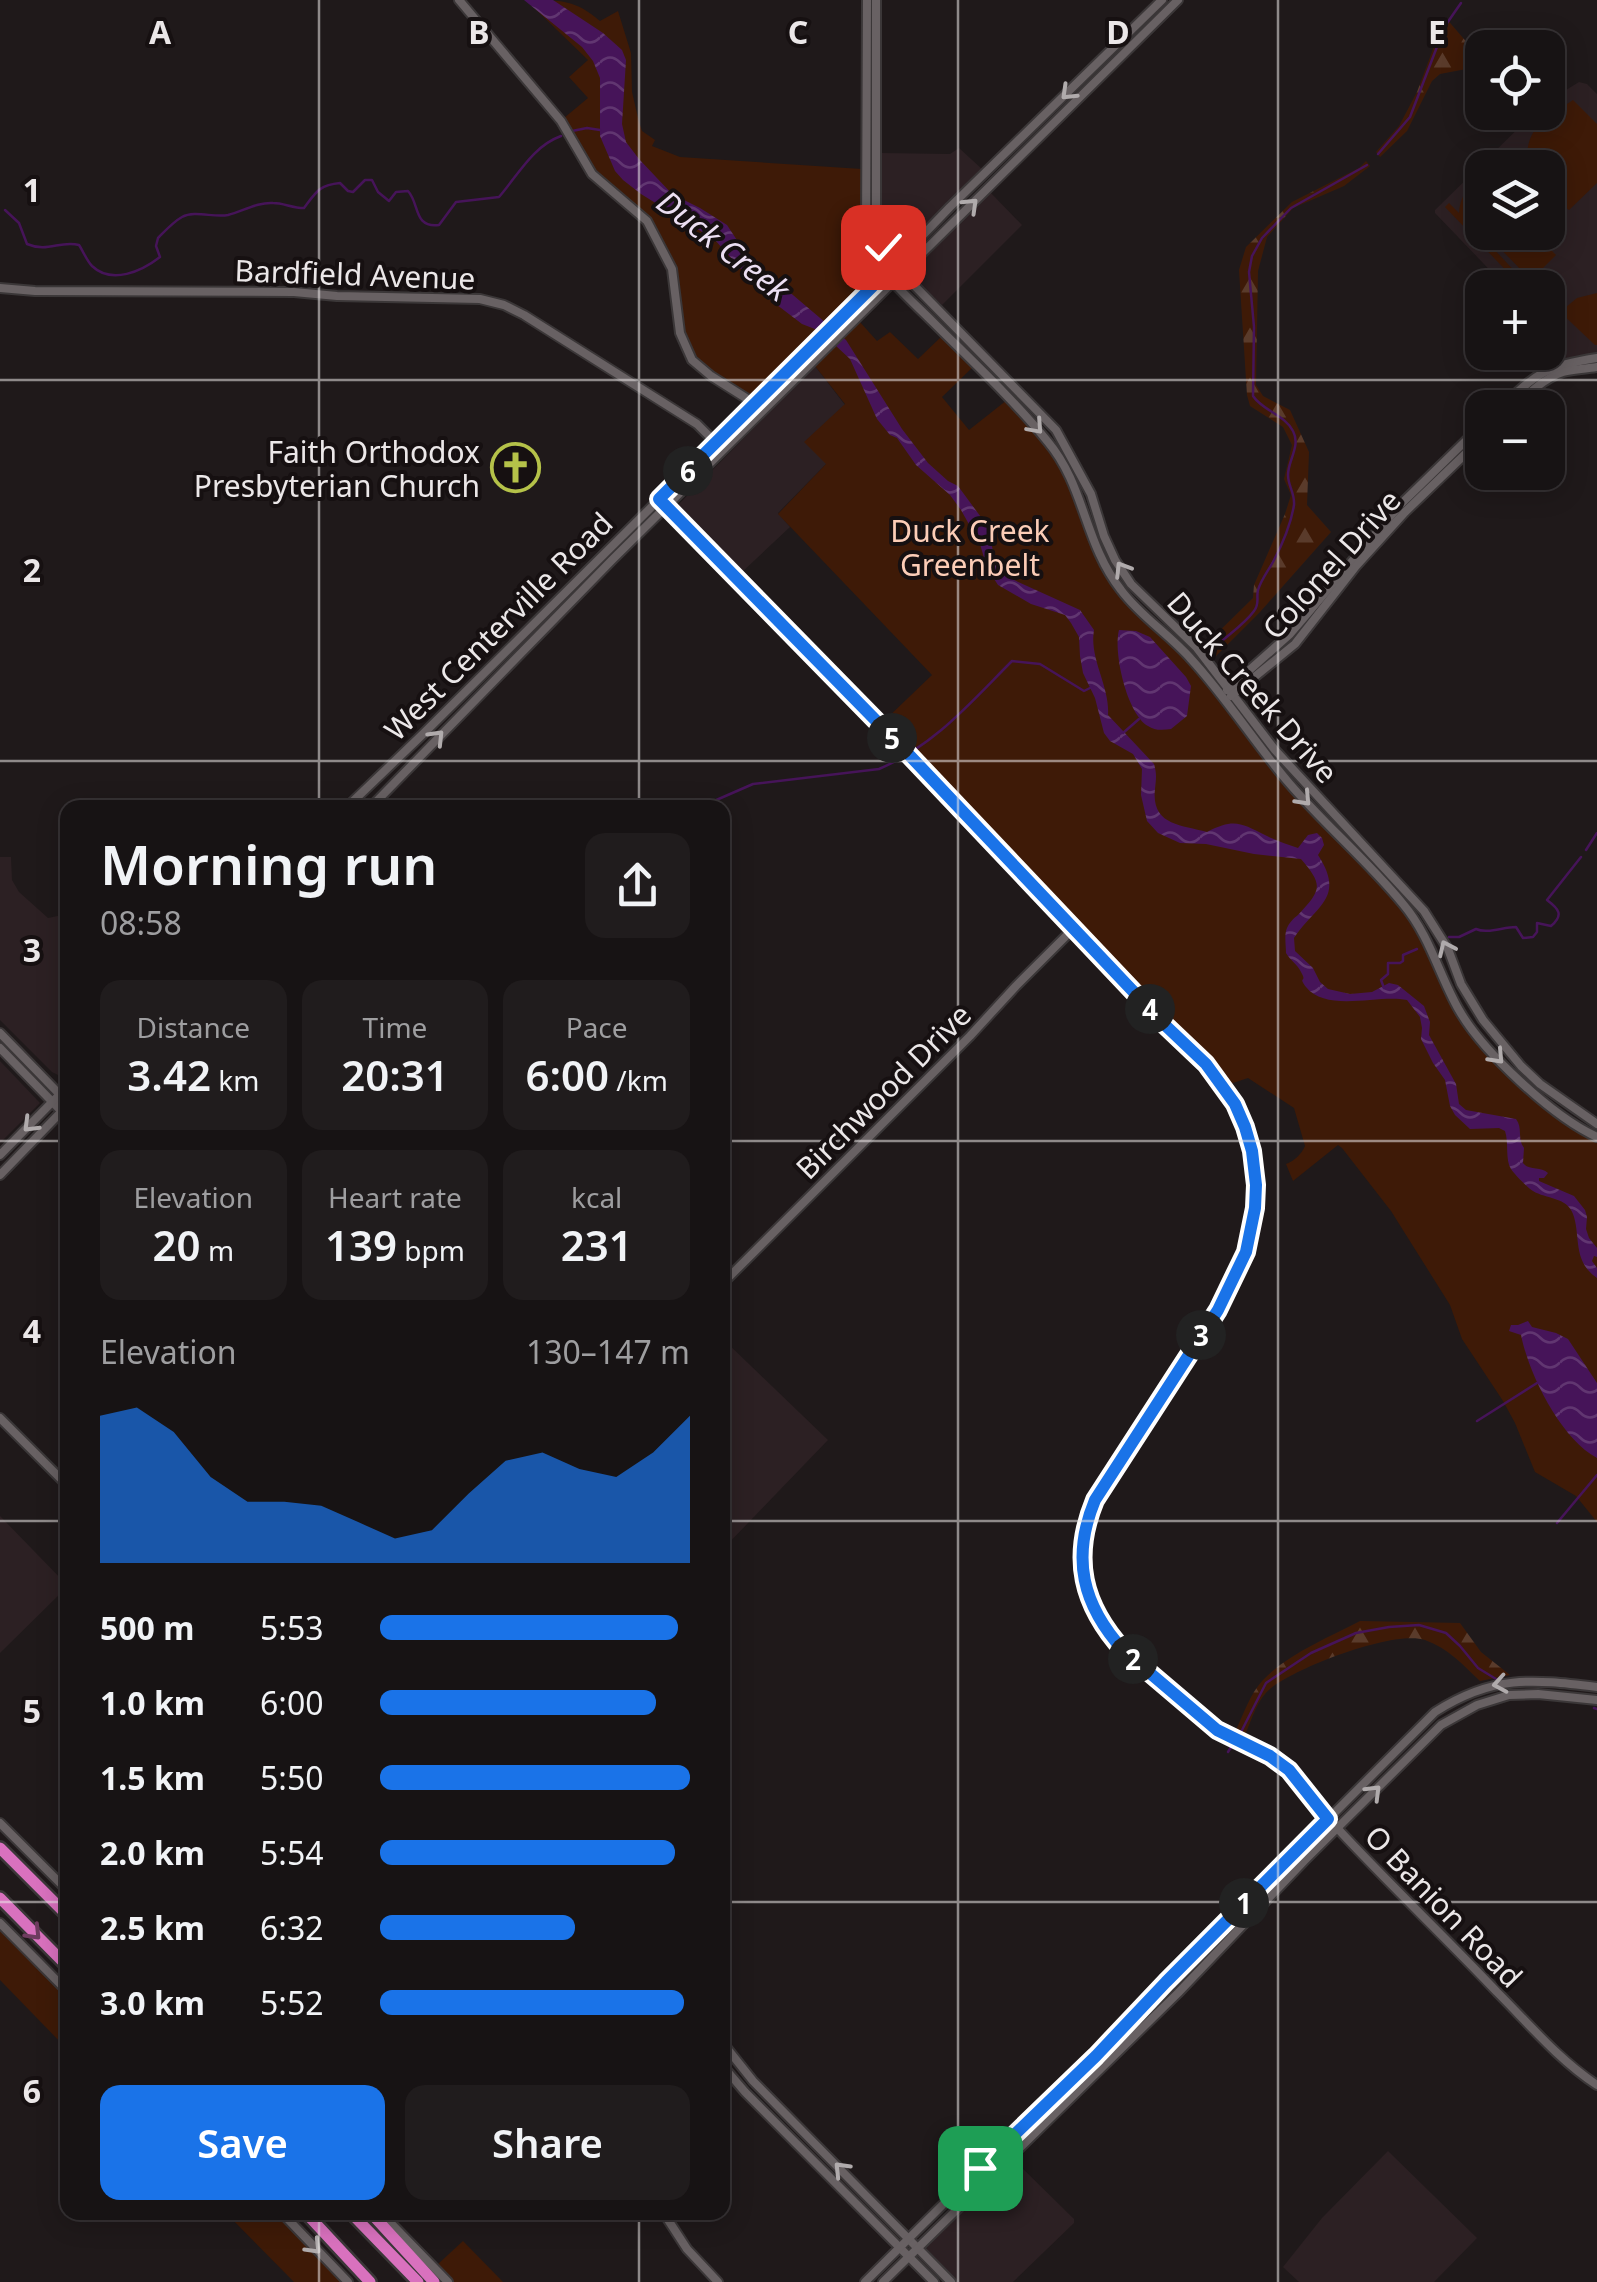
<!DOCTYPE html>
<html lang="en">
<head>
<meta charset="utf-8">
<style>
	body { margin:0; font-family:"Noto Sans",sans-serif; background:#201c1d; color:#f1f3f6; height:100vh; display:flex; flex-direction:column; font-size:38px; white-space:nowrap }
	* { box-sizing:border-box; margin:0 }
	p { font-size:32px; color:#9e9ea0 }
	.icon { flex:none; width:55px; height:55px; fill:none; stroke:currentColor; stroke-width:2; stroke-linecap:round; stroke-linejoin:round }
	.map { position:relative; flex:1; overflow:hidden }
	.sheet { position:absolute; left:60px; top:800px; width:670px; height:1420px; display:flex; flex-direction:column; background:#171314; border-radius:20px; box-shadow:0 5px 25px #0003,0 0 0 2px #363234 }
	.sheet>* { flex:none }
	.tools { position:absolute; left:1465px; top:30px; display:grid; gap:20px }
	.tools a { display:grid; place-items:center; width:100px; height:100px; border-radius:20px; background:#171314; box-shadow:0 5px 25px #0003,0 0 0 2px #363234; font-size:50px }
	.pin { position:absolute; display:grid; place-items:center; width:85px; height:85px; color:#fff; margin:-42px; border-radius:20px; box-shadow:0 5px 15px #0006 }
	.km { position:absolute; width:50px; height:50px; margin:-25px; border-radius:50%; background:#222; color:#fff; font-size:28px; line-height:50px; text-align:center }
	.round { display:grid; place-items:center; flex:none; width:105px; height:105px; border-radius:20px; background:#201c1d }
	.overview { display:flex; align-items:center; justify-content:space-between; height:170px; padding:0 40px }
	h1 { font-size:55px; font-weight:600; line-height:75px }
	.stats { display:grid; grid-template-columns:repeat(3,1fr); gap:15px; height:170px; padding:10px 40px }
	.stats div { display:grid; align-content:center; border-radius:20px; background:#201c1d; text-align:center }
	.stats b { font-size:42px; font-weight:600 }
	.stats small { font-size:28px; font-weight:400 }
	.stats p { font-size:28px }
	.chart { height:280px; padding:20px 40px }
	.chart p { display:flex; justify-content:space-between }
	.chart svg { width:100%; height:180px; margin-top:10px; fill:#1a73e8; opacity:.7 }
	.action { display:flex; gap:20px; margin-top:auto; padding:20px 40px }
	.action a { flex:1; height:115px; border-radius:20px; background:#1a73e8; color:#fff; font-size:40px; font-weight:600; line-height:115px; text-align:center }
	.action a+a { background:#201c1d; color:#f1f3f6 }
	ul { padding:0 40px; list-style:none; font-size:32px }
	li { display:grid; grid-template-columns:160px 120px 1fr; align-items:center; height:75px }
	li i { height:25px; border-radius:12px; background:#1a73e8 }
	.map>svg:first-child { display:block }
	.built { fill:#2c2023; fill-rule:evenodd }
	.green { fill:#3e1a07 }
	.forest { fill:url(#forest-firs) }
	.water { fill:url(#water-waves) }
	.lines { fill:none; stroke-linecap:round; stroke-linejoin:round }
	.stream { stroke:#461459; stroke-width:2.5 }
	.secondary-casing { stroke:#3b3738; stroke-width:12 }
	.highway-casing { stroke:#3b3738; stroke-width:16 }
	.secondary { stroke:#686163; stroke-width:8 }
	.highway { stroke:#d971be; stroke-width:11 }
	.oneway { stroke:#b0abac }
	.oneway2 { stroke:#6e3c5f }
	.route-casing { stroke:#fff; stroke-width:20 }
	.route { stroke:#1a73e8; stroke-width:12 }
	.grid { fill:none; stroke:#ebe7e8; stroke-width:2.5; stroke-opacity:0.55 }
	.labels { text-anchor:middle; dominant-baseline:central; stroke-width:8; stroke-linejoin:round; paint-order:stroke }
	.street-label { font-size:30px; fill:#ebe7e8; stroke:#161011 }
	.poi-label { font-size:30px; fill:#ebe7e8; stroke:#161011; text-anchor:end }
	.park-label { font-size:30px; fill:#fccdb7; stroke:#161011 }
	.water-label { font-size:32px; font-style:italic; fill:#ecdff3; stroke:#161011 }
	.grid-label { font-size:32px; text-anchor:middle; font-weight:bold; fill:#ebe7e8; stroke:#161011; stroke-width:8; stroke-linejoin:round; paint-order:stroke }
</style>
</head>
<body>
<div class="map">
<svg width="1597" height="2282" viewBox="0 0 1597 2282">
	<defs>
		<pattern id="forest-firs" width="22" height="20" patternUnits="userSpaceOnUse" patternTransform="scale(2.5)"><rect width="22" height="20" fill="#3e1a07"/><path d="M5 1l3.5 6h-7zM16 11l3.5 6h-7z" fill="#5a3b2b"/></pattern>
		<pattern id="water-waves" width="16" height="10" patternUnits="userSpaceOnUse" patternTransform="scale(2.5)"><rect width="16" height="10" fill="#461459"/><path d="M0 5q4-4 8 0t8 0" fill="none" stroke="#613671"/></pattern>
	</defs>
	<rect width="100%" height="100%" fill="#1f191a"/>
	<g class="built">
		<path d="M1579 82 1587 84 1597 94V357L1566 361 1554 338 1548 331V288L1506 287 1435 213V210L1534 113 1548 112V101ZM1482 168H1548V232H1482Z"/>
		<polygon points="959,148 983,170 903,250 888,245 880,232 881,153 950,154"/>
		<polygon points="990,192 1022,225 942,305 912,276 911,269"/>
		<polygon points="815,366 845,405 805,442 827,463 778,513 790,527 740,574 679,513 678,505"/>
		<polygon points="0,857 11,857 12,880 19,892 48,918 67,914 68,1074 64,1078 52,1072 0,1020"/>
		<polygon points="0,1061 40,1103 0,1143"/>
		<polygon points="722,1338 828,1440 723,1549 722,1549"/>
		<polygon points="0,1516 68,1586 0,1653"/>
		<polygon points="1388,2151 1477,2238 1434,2282 1299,2282 1283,2267 1322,2218"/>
		<polygon points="1013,2159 1074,2219 1074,2223 1013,2282 956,2282 925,2247"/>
	</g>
	<g class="green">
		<path d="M526 0C563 0 575 0 600 21L618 11 631 53 632 92 639 122 642 131 655 140 652 146 680 157 862 169 864 173C862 196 858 224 864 247 868 262 881 268 871 284L753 396 708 371 692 352 685 335 675 266 663 242 650 220 637 206 593 173 564 118 588 98 569 77 588 60Z"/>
		<path d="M1573 100 1597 124V183L1569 210 1548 195V168L1529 167C1521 130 1546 118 1573 100Z"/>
		<path d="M1482 181V188C1467 194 1463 208 1469 223L1525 282 1537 287H1522L1445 207 1449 203 1459 213C1460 197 1467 186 1482 181Z"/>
		<polygon points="1485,233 1534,233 1556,255 1531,280"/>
		<polygon points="1597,293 1597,345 1595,345 1560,312 1577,298"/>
		<path d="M859 321 877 341 890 332 918 359 941 337 973 367 942 397 969 430 1007 400 1053 450 1070 480 1103 566 1189 662 1263 759 1381 886 1415 927 1476 1042 1512 1082 1585 1137 1597 1142V1522L1576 1496 1535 1472 1515 1423 1503 1401 1462 1339 1450 1305 1391 1211 1342 1148 1338 1145 1293 1181 1286 1164C1294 1161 1301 1155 1305 1146L1294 1108 1248 1078 1230 1084 883 722 932 675 778 514 826 464 804 442 845 404 815 366Z"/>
		<polygon points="0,1922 67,1992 67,2049 0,1980"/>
		<polygon points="226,2213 282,2213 350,2282 294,2282"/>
		<polygon points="463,2241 503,2282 453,2282 437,2265"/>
	</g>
	<g class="forest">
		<polygon points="1445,17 1482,60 1482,66 1440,74 1432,81 1407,131 1380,157 1376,152 1399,126 1417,92"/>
		<polygon points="1366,161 1370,166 1344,186 1293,208 1267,237 1258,271 1256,385 1263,396 1290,410 1309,452 1307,505 1331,532 1260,612 1214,658 1204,646 1253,598 1254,585 1285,514 1291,495 1284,479 1292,445 1283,427 1250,406 1247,395 1239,270 1246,247 1292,202 1359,168"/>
		<path d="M1360 1621 1460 1623 1481 1652 1510 1675 1480 1681C1463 1665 1448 1648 1425 1640 1393 1630 1298 1667 1271 1688 1257 1699 1252 1719 1245 1735L1236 1730C1244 1713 1250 1694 1263 1680 1289 1653 1328 1638 1360 1621Z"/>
	</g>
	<g class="water">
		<path d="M524 0H553L603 33 622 50 626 60 622 124 626 142 639 159 672 194 700 208 727 225 748 257 846 340 902 429 928 463 948 481 958 486 986 524 996 562 1003 575 1080 610 1094 630C1089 659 1110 686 1108 715L1154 764C1157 774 1156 779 1155 789 1151 825 1180 825 1207 832 1235 818 1240 823 1267 836 1276 841 1287 844 1298 848L1308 835 1317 833 1322 838 1324 845 1318 855C1346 898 1316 905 1294 938L1295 951 1313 968 1320 982 1328 989 1350 994 1372 992 1389 983 1398 985 1424 1006 1430 1022 1429 1035 1456 1084 1459 1104 1466 1110 1516 1119C1523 1128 1517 1139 1524 1148L1523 1163C1529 1171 1541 1166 1548 1173L1544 1178H1539V1181L1574 1196 1585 1210 1587 1217 1586 1229 1589 1238 1597 1248V1257L1594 1256 1592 1261 1597 1268V1278C1572 1261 1581 1235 1573 1214 1567 1197 1546 1199 1533 1191 1527 1187 1515 1175 1511 1169 1505 1160 1509 1142 1505 1131L1499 1128 1470 1129 1455 1115 1450 1106 1445 1080 1433 1063 1421 1039 1422 1028 1420 1017 1407 1000C1378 994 1327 1013 1306 987 1297 975 1308 984 1301 972 1298 965 1290 960 1286 953 1286 945 1284 935 1287 928 1289 923 1294 918 1298 915 1321 890 1324 886 1301 859L1254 854 1206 844 1180 843 1158 833 1147 821 1141 795 1142 769 1133 754 1110 741 1104 733 1095 698 1083 673 1080 656 1079 637 1071 623 1065 615 1031 604 998 585 987 568 980 544 961 510 950 495 916 465 897 438 890 435 877 419 850 359 820 331 802 324 764 295 715 240 641 194 623 180 615 171 600 136V78L593 61 582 47Z"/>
		<path d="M1119 630 1136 631 1150 637 1186 677 1191 686 1187 716 1171 729C1163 730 1155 731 1148 726 1127 714 1113 652 1119 630Z"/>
		<path d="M1528 1321 1532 1327 1556 1333 1568 1339 1597 1383V1458C1561 1439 1529 1375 1521 1335L1509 1331 1511 1325H1518Z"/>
	</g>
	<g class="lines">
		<g class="stream">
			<polyline points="572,131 587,128 600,130"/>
			<polyline points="1378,154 1410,117 1445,26 1461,3"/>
			<path d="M5 210 19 223 27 244C48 253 60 240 79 245 83 251 87 261 92 266 112 285 142 271 160 257L156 246 158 238C165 231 173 222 182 217 195 210 214 218 228 215 243 211 258 202 273 203 284 203 292 208 304 208 316 192 319 185 340 183L348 191 353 192 365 180H372L378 192 389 201 396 192 408 191C420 204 413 228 439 225L456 202 499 197C518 175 533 146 561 136"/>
			<path d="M1214 648C1226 636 1244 625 1254 611 1260 604 1256 598 1258 590 1261 580 1268 571 1273 562 1282 545 1291 524 1294 505 1295 493 1288 486 1288 475 1288 460 1301 446 1293 431 1285 415 1263 411 1253 396L1254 327 1249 272 1252 256 1262 238 1291 208 1367 165"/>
			<polyline points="1123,733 1139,719"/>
			<path d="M698 808 753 784 879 769C935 745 970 703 1012 661L1040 664 1084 691 1092 687"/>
			<polyline points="1586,850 1597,833"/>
			<path d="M1449 937H1459L1476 929C1487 934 1503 927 1516 927L1523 938 1533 937 1537 932V923L1551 926C1564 915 1559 909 1547 900L1581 857"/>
			<polyline points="1384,988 1381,980 1388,974 1388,963 1400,963 1403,961 1403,955 1417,949"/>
			<polyline points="1477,1421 1537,1383"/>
			<polyline points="1557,1523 1597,1475"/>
			<polyline points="1594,1708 1597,1709"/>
			<polyline points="1240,1734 1266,1683 1311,1653 1356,1633 1389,1627 1419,1625 1446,1633 1460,1646 1478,1668 1496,1679"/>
			<polyline points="1228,1752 1231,1747"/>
		</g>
		<defs>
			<g id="secondary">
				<polyline points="459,0 561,121 592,174 647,221 672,269 680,333 692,360 711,376 749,400 756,407"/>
				<path d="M867 0 866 233C868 243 870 253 876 262 892 284 914 303 933 322 972 361 1013 399 1048 442 1085 486 1084 543 1121 590 1140 616 1169 634 1191 659 1226 697 1255 743 1289 783 1325 825 1368 861 1403 904 1430 936 1439 975 1459 1010 1483 1052 1553 1117 1597 1137"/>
				<polyline points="876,0 876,224 883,247 903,274 1056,430 1091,494 1104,536 1115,560 1131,584 1197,648 1275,750 1424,911 1448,949 1461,984 1483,1020 1521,1066 1540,1084 1597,1124"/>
				<polyline points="0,288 35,291 294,292 337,296 480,299 504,305 524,315 697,424 717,444"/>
				<path d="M1501 408C1537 372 1547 366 1597 358"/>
				<path d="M1514 408C1528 394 1544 378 1563 372 1574 369 1586 369 1597 367"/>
				<path d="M659 499 895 740 1166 1026C1192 1051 1220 1075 1236 1107 1290 1212 1225 1297 1170 1383 1146 1419 1123 1456 1099 1493 1073 1543 1077 1588 1110 1635 1122 1653 1142 1667 1159 1682 1178 1698 1196 1717 1217 1731 1241 1745 1270 1751 1290 1771 1308 1789 1320 1811 1338 1829 1390 1885 1445 1937 1497 1992 1529 2024 1559 2060 1597 2085"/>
				<polyline points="1227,690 1290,634 1400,505 1482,425"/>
				<polyline points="1231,696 1295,644 1356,566 1405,512 1482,438"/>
				<polyline points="346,808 423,734 872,288 950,207 1162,0"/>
				<polyline points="370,808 612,560 1178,0"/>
				<polyline points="0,1033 68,1103"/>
				<polyline points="0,1048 68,1118"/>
				<polyline points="0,1155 68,1086"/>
				<polyline points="0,1175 63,1110"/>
				<polyline points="722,1284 970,1036 1016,986 1074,928"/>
				<polyline points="0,1418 68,1486"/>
				<polyline points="0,1823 68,1891"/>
				<polyline points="0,1923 68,1992"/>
				<polyline points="722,2042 753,2081 951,2282"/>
				<polyline points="722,2065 745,2092 934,2282"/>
				<polyline points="281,2212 348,2282"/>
				<polyline points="380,2212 448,2282"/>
				<polyline points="663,2212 687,2249 718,2282"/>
				<path d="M865 2282 1028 2120 1096 2057 1166 1982 1435 1712C1493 1675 1531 1679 1597 1687"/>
				<polyline points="883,2282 1178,1993 1304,1861 1441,1725 1477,1705 1509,1695 1538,1694 1597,1700"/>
			</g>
			<g id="highway">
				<polyline points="0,1848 68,1916"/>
				<polyline points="0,1898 68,1967"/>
				<polyline points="305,2212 370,2282"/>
				<polyline points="350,2212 418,2282"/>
				<polyline points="370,2212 434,2282"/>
			</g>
		</defs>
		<use href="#secondary" class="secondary-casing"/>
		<use href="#highway" class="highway-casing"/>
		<use href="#secondary" class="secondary"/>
		<use href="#highway" class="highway"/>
	</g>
	<defs><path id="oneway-chevron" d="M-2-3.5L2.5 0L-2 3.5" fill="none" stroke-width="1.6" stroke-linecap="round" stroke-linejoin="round" transform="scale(2.5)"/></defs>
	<g class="oneway">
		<use href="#oneway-chevron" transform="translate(1068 93) rotate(136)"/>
		<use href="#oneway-chevron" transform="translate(971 205) rotate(-44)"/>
		<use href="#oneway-chevron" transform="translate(1036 427) rotate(48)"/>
		<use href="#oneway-chevron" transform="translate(1122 569) rotate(-122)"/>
		<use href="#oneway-chevron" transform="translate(437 737) rotate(-46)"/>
		<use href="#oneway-chevron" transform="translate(1304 799) rotate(47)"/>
		<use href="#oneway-chevron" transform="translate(1446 948) rotate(-115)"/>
		<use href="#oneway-chevron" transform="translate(1497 1057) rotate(47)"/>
		<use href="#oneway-chevron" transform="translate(30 1125) rotate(135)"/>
		<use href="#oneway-chevron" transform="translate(1500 1684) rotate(170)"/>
		<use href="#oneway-chevron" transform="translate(1374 1792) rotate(-45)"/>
		<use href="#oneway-chevron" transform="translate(841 2169) rotate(-134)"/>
		<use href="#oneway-chevron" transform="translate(314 2247) rotate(46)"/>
	</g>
	<use class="oneway2" href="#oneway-chevron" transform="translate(34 1933) rotate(46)"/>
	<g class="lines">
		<defs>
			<path id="route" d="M883 247 894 265 659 499 895 740 1166 1026 1206 1064 1235 1104 1245 1127 1252 1151 1256 1185 1255 1208 1246 1252 1218 1310 1095 1500C1071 1558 1082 1605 1124 1651L1217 1730 1270 1756 1289 1770 1328 1819 1166 1982 1096 2056 980 2168"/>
		</defs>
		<use href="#route" class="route-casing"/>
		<use href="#route" class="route"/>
	</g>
	<path class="grid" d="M319 0V808M639 0V808M958 0V2282M1278 0V2282M0 380H1597M0 761H1597M0 1141H68M722 1141H1597M0 1521H68M722 1521H1597M0 1902H68M722 1902H1597M319 2212V2282M639 2212V2282"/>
	<defs>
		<symbol id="church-ring" viewBox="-11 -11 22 22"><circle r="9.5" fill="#161011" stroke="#b5c249" stroke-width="1.5"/><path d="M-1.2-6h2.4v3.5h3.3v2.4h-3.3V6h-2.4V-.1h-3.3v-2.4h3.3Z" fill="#b5c249"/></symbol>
	</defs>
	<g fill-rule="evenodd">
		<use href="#church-ring" x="488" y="440" width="55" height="55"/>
	</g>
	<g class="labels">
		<g class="street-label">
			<text transform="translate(355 274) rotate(2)">Bardfield Avenue</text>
			<text transform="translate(1331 564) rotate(-48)">Colonel Drive</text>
			<text transform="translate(498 626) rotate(-45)">West Centerville Road</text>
			<text transform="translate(1253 687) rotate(49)">Duck Creek Drive</text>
			<text transform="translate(883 1091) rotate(-45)">Birchwood Drive</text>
			<text transform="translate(1444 1906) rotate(46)">O Banion Road</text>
		</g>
		<g class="poi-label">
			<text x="480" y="451">Faith Orthodox<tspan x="480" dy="34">Presbyterian Church</tspan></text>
		</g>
		<g class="park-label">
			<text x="970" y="530">Duck Creek<tspan x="970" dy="34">Greenbelt</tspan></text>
		</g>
		<g class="water-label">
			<text transform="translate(724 245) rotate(38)">Duck Creek</text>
		</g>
	</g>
	<g class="grid-label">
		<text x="160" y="44">A</text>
		<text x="479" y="44">B</text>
		<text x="798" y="44">C</text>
		<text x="1118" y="44">D</text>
		<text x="1437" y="44">E</text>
		<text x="32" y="202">1</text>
		<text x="32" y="582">2</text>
		<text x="32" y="962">3</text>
		<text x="32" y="1343">4</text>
		<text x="32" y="1723">5</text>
		<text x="32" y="2103">6</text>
	</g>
</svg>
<div class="tools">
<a><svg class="icon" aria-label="locate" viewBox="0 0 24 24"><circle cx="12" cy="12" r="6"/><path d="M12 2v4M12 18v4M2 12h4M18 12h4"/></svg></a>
<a><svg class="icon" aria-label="layers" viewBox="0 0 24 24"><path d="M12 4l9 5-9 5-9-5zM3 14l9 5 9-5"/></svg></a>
<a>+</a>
<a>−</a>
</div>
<div class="pin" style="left:980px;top:2168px;background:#1e9e55"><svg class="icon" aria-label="arrive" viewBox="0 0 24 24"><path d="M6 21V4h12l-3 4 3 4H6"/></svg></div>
<div class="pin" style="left:883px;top:247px;background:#d93025"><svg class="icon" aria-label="check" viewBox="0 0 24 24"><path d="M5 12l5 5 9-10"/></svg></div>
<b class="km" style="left:1244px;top:1903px">1</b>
<b class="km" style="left:1133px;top:1659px">2</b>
<b class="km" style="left:1201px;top:1335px">3</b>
<b class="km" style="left:1150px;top:1009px">4</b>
<b class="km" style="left:892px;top:738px">5</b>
<b class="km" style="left:688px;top:471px">6</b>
<section class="sheet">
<div class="overview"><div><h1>Morning run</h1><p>08:58</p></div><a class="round"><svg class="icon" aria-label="share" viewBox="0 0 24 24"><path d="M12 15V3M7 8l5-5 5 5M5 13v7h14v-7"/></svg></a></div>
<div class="stats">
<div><p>Distance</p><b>3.42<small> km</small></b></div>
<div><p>Time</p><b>20:31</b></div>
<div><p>Pace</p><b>6:00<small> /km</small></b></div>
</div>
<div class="stats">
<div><p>Elevation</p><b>20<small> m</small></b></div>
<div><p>Heart rate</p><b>139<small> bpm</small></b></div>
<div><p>kcal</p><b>231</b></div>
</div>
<div class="chart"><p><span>Elevation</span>130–147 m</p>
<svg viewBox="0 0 160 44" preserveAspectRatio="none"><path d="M0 44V8L10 6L20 12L30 23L40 29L50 29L60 30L70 34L80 38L90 36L100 27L110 19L120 17L130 21L140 23L150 17L160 8V44z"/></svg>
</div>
<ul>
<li><b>500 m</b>5:53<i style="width:96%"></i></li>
<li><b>1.0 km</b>6:00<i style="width:89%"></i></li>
<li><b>1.5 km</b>5:50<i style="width:100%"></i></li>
<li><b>2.0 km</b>5:54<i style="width:95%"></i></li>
<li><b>2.5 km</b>6:32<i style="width:63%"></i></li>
<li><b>3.0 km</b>5:52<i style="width:98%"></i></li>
</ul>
<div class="action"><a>Save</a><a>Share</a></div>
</section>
</div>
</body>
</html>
